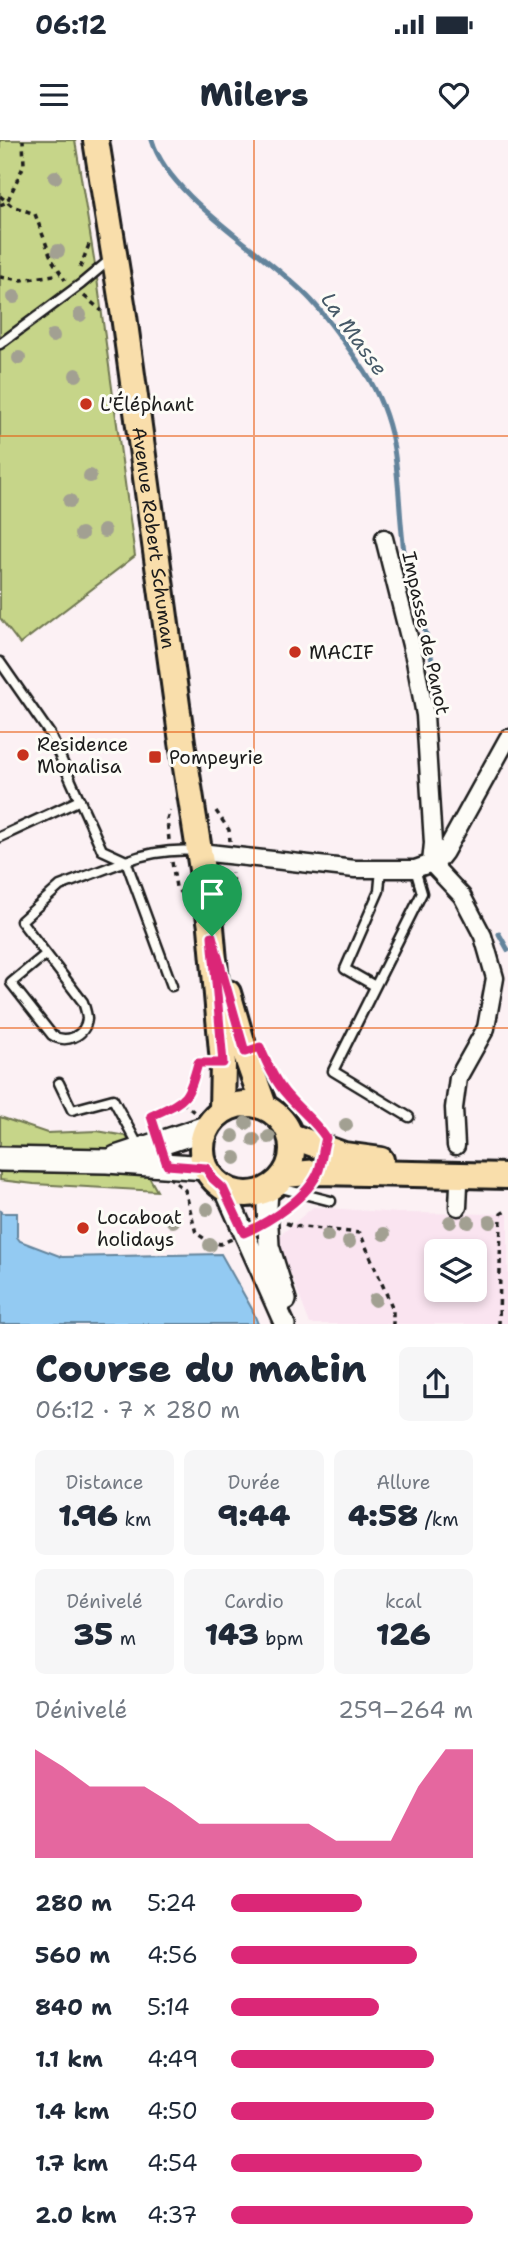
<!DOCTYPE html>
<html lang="fr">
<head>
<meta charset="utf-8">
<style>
	body { margin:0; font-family:"Shantell Sans",sans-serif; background:#f6f6f7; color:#1f2937; height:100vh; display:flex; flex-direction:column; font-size:26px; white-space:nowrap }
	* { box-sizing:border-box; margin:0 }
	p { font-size:23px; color:#747a83 }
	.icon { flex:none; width:38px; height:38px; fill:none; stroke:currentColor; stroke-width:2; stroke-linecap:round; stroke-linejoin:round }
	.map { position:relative; height:1184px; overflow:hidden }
	.panel { display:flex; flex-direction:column; background:#fff; flex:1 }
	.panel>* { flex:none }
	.fabs { position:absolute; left:424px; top:1099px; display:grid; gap:14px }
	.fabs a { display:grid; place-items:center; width:63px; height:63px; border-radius:10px; background:#fff; box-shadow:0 4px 10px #0003; font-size:35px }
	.pin { position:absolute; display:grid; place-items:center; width:60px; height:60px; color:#fff; margin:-72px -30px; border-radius:50% 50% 50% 0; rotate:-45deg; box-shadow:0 0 7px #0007 }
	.pin .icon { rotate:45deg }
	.round { display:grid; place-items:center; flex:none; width:74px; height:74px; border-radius:10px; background:#f6f6f7 }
	.headline { display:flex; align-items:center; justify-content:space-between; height:119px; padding:0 35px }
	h1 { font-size:38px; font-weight:800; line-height:52px }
	.stats { display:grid; grid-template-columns:repeat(3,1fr); gap:10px; height:119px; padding:7px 35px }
	.stats div { display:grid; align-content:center; border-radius:10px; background:#f6f6f7; text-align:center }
	.stats b { font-size:30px; font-weight:800 }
	.stats small { font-size:19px; font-weight:400 }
	.stats p { font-size:19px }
	.chart { height:196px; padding:14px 35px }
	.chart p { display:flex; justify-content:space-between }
	.chart svg { width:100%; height:126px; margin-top:7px; fill:#db2777; opacity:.7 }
	ul { padding:0 35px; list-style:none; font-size:23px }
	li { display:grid; grid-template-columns:112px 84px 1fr; align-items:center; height:52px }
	li i { height:18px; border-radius:9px; background:#db2777 }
	.status { display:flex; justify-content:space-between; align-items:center; height:49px; padding:0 35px; background:#fff; direction:ltr }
	.status svg { height:19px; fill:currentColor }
	header { display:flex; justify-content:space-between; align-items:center; height:91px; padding:0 35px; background:#fff; font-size:32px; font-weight:800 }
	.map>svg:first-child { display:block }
	.built { fill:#fae4f0; fill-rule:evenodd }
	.green { fill:#c6d589; stroke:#717852; stroke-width:2 }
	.water { fill:#93caf2; stroke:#63849c; stroke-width:2 }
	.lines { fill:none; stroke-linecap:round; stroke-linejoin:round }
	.stream { stroke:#63849c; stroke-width:5 }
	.service-casing { stroke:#1c1c1c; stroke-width:13 }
	.minor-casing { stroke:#1c1c1c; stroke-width:21 }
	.tertiary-casing { stroke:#1c1c1c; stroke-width:24 }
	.secondary-casing { stroke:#1c1c1c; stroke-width:28 }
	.primary-casing { stroke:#1c1c1c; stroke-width:30 }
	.path { stroke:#1c1c1c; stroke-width:3.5; stroke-dasharray:5 5; stroke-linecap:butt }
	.service { stroke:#fdfcf7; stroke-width:8 }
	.minor { stroke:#fdfcf7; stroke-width:16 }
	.tertiary { stroke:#fdfcf7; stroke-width:19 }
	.secondary { stroke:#fdfcf7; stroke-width:23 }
	.primary { stroke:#f9deab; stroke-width:24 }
	.tree { fill:#a2a092 }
	.route-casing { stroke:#fff; stroke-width:14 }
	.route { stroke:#db2777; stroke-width:9 }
	.grid { fill:none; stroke:#e8590c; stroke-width:2; stroke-opacity:0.55 }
	.poi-dot { fill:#c8321e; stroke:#fdfcf7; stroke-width:2.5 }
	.labels { text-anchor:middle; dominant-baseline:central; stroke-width:6; stroke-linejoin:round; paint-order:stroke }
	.poi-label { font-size:19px; fill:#1c1c1c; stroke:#fdfcf7; text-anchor:start }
	.street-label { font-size:19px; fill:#1c1c1c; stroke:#fdfcf7 }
	.water-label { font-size:21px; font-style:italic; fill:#465967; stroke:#fdfcf7 }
</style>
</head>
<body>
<div class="status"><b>06:12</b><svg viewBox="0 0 49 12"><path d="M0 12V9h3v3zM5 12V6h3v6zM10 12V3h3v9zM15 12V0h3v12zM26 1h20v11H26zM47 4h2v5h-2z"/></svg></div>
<header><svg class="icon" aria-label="menu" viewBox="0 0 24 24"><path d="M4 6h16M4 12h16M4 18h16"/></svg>Milers<svg class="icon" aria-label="heart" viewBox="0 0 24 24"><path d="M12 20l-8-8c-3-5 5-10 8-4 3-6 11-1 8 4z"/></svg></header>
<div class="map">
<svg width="508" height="1185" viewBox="0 0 508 1185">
	<rect width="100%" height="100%" fill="#fcf1f4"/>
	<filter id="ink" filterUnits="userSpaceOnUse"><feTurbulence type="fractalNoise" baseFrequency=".0143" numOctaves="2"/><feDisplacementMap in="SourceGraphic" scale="14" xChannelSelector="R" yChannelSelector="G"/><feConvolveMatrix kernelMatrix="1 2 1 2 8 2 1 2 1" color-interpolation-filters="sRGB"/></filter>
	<g filter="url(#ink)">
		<path class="built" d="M313 1067 399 1073 508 1074V1184H310L277 1098ZM436 1111H474V1150H436Z"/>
		<g class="green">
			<polygon points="0,0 75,0 96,131 135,416 20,504 0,478"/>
			<polygon points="0,977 47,993 97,991 126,996 157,1051 34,1044 0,1040"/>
		</g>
		<polygon class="water" points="0,1071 2,1073 17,1073 17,1097 20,1101 62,1117 221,1114 252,1169 258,1184 0,1184"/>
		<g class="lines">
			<g class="stream">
				<path d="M152 0C169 59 269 114 311 160 327 177 345 203 359 223 410 295 392 358 408 437 412 457 421 477 427 497 431 514 434 532 438 549"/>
				<polyline points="499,794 508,810"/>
			</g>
			<defs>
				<g id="service">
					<polyline points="0,204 81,144 112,118"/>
					<path d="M0 522 50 594 102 710 126 721C150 712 172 709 197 711"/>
					<polyline points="0,697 80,660"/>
					<path d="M46 814 11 843 52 895C65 904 85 897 87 879 87 874 85 868 83 862L21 781 60 746 126 721 172 846"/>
					<polyline points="375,846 345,829 379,751 381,729"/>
					<polyline points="59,943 72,970 113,959 139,1007"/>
					<polyline points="409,977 333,931 422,753 415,729"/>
					<polyline points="273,1046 331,1061"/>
				</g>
				<g id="minor">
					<polyline points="384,398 415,521 425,575 433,703 431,723 462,756 483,796 495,838 486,888 458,938 454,968 456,1006"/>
					<polyline points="200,712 355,729 415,729 438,721 445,712 508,598"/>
					<polyline points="458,1067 459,1045"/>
				</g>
				<g id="tertiary">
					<polyline points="224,1048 285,1185"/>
					<polyline points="268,1049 267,1067 269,1106 286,1160"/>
				</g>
				<g id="secondary">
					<polyline points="116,1018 206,988"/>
					<polyline points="0,1019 107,1021 206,1028"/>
				</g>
				<g id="primary">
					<path id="s1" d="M96 0 124 176 182 602 211 787 223 923 222 970"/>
					<polyline points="228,853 245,912 264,966"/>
					<circle cx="247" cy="1009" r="45"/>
					<polyline points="291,996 344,1015 381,1020"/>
					<polyline points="285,1035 318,1032 508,1036"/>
				</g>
			</defs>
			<use href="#service" class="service-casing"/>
			<use href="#minor" class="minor-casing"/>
			<use href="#tertiary" class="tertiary-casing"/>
			<use href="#secondary" class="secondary-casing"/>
			<use href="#primary" class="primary-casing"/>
			<g class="path">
				<polyline points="0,56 12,66 35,74 52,120 65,140"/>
				<polyline points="0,65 7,62 24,25 23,0"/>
				<polyline points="80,128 90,102"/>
				<polyline points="0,137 22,140 60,134"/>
				<polyline points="84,156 102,171"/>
				<polyline points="216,671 229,690 230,701"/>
				<polyline points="169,700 167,679 170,670"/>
				<polyline points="172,722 176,747 184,757"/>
				<polyline points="230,763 233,751 232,733"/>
				<path d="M260 907C267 924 275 942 288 956 301 971 315 981 326 998 323 1008 322 1020 319 1030 307 1063 251 1092 220 1104L205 1099 196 1093 185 1050 170 1038 151 976C186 960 188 961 198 923L232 922 245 912Z"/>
				<polyline points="182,962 194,972"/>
				<polyline points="286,1083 294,1086 360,1093 393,1169 393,1185"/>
				<polyline points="499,1185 501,1074 507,1070"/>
			</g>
			<use href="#service" class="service"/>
			<use href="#minor" class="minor"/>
			<use href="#tertiary" class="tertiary"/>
			<use href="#secondary" class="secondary"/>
			<use href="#primary" class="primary"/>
		</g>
		<g class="tree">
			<circle cx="55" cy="37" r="7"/>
			<circle cx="58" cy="111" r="7"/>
			<circle cx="14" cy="157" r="7"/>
			<circle cx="80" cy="175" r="7"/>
			<circle cx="53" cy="196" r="7"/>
			<circle cx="19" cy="218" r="7"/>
			<circle cx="76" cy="235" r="7"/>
			<circle cx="90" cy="336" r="7"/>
			<circle cx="70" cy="361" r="7"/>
			<circle cx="104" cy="391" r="7"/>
			<circle cx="81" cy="394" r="7"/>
			<circle cx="246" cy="983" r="7"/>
			<circle cx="346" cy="985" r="7"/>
			<circle cx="233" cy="996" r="7"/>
			<circle cx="269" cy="997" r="7"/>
			<circle cx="254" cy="1000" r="7"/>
			<circle cx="235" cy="1018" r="7"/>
			<circle cx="207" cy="1069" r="7"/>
			<circle cx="173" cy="1081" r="7"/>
			<circle cx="450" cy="1082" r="7"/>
			<circle cx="468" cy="1082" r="7"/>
			<circle cx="490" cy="1082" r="7"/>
			<circle cx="384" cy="1094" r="7"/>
			<circle cx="327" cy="1096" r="7"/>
			<circle cx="349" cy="1102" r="7"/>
			<circle cx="210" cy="1105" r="7"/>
			<circle cx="375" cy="1160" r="7"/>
		</g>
	</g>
	<g class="lines" filter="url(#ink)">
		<defs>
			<path id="route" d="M212 796 245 912 260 907C267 924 275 942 288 956 301 971 315 981 326 998 323 1008 322 1020 319 1030 309 1057 269 1082 244 1093L223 1048 213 1039 206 1028 167 1025 151 976C186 960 188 961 198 923H223Z"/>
		</defs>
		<use href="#route" class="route-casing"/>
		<use href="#route" class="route"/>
	</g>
	<path class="grid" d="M254 0V1185M0 296H508M0 592H508M0 888H508"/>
	<g class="poi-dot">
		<circle cx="86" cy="264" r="7"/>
		<circle cx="295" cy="512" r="7"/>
		<circle cx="23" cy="615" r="7"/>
		<rect x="148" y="610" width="14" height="14" rx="3.5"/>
		<circle cx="83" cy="1088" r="7"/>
	</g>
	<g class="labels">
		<g class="poi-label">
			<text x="100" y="264">L'Éléphant</text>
			<text x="309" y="512">MACIF</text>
			<text x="37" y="604">Residence<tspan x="37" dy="22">Monalisa</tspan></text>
			<text x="169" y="617">Pompeyrie</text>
			<text x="97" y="1077">Locaboat<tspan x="97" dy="22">holidays</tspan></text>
		</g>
		<g class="street-label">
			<text stroke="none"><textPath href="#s1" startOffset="402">Avenue Robert Schuman</textPath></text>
			<text transform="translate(426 493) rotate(78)">Impasse de Panot</text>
		</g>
		<g class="water-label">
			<text transform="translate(354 194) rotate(54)">La Masse</text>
		</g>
	</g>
</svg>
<div class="fabs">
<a><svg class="icon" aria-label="layers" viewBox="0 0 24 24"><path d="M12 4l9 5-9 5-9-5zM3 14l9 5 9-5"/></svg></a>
</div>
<div class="pin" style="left:212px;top:796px;background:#1e9e55"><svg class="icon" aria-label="arrive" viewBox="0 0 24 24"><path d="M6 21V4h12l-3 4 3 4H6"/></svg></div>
</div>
<section class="panel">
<div class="headline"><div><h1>Course du matin</h1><p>06:12 · 7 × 280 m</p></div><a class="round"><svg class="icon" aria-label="share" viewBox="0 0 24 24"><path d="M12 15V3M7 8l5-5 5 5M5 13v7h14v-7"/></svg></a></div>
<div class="stats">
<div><p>Distance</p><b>1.96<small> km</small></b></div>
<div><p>Durée</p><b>9:44</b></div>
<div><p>Allure</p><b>4:58<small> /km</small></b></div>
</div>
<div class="stats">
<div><p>Dénivelé</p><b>35<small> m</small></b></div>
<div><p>Cardio</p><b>143<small> bpm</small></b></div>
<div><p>kcal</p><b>126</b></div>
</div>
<div class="chart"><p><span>Dénivelé</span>259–264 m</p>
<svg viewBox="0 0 160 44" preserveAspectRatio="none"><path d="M0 44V6L10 12L20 19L30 19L40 19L50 25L60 32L70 32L80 32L90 32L100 32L110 38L120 38L130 38L140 19L150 6L160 6V44z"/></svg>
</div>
<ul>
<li><b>280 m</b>5:24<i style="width:54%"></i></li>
<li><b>560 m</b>4:56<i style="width:77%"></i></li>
<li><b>840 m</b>5:14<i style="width:61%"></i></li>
<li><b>1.1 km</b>4:49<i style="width:84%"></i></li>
<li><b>1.4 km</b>4:50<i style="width:84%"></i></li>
<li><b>1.7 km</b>4:54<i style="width:79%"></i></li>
<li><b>2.0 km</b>4:37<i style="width:100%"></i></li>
</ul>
</section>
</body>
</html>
